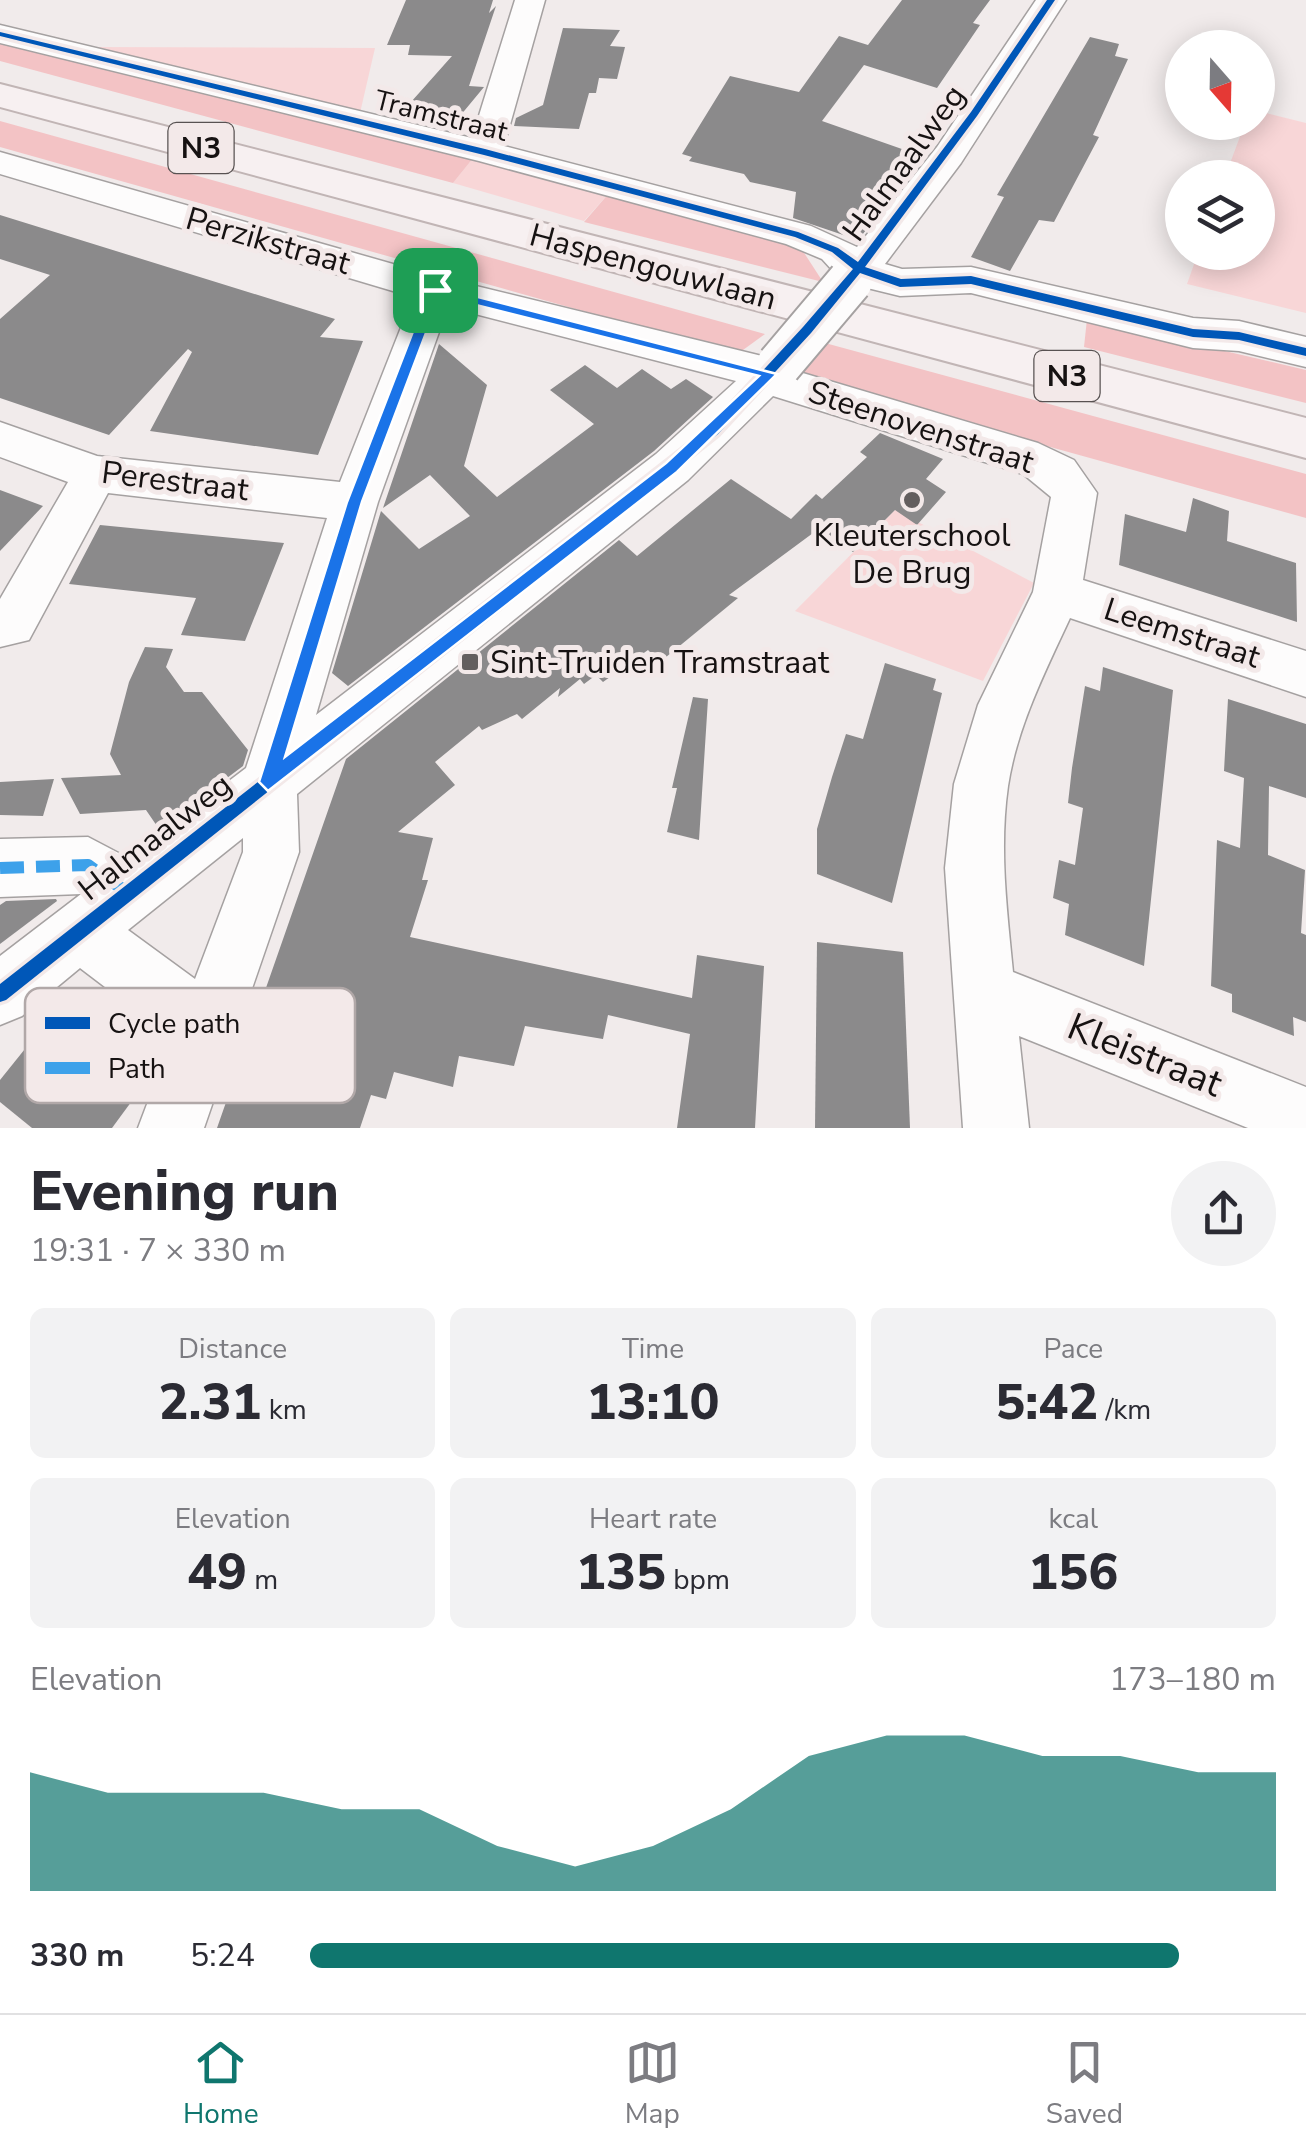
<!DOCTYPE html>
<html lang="en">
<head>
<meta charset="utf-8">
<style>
	body { margin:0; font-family:"Nunito Sans",sans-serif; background:#f2f2f3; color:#2b2b33; height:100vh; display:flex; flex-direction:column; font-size:38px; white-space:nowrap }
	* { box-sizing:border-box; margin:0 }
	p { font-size:32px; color:#7c7c81 }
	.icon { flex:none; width:55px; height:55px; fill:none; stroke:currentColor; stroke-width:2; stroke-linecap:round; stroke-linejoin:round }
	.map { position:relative; height:1128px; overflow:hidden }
	.sheet { display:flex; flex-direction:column; background:#fff; flex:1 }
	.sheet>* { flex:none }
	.needle { width:65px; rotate:160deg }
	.fabs { position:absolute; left:1165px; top:30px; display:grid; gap:20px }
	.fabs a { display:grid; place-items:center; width:110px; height:110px; border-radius:50%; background:#fff; box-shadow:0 5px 25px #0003; font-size:50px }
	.pin { position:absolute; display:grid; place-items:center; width:85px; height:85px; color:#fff; margin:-42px; border-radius:20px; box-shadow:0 5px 15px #0006 }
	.round { display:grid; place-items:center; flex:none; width:105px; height:105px; border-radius:52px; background:#f2f2f3 }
	.summary { display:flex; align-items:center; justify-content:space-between; height:170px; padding:0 30px }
	h1 { font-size:55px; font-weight:800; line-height:75px }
	.metrics { display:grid; grid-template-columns:repeat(3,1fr); gap:15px; height:170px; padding:10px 30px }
	.metrics div { display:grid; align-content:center; border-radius:15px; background:#f2f2f3; text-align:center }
	.metrics b { font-size:50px; font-weight:800 }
	.metrics small { font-size:28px; font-weight:400 }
	.metrics p { font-size:28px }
	.chart { height:280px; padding:20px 30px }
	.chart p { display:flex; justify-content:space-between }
	.chart svg { width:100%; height:180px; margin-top:10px; fill:#0f766e; opacity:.7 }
	ul { padding:0 30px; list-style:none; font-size:32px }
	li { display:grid; grid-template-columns:160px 120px 1fr; align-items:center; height:75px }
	li i { height:25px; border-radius:12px; background:#0f766e }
	.tab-bar { display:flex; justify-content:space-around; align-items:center; height:140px; border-top:2px solid #e1e1e2; background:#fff; font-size:28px; color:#7c7c81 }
	.tab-bar a { display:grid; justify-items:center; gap:5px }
	.tab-bar .active { color:#0f766e }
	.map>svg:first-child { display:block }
	.green { fill:#f8d6d7 }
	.forest { fill:#f3c3c5 }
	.building { fill:#8b8a8b }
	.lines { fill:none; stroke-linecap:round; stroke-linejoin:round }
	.minor-casing { stroke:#a5a1a1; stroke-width:3 }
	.major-casing { stroke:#c1b5b5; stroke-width:4 }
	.minor { fill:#fdfcfc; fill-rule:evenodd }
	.major { fill:#f7f0f1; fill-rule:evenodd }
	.minor-bridge-far1-casing { stroke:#a5a1a1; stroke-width:36; stroke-linecap:butt }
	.minor-bridge-casing { stroke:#a5a1a1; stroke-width:48; stroke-linecap:butt }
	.minor-bridge-far1 { stroke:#fdfcfc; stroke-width:34 }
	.minor-bridge { stroke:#fdfcfc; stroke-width:44 }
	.quiet { stroke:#3da1ea; stroke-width:12; stroke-dasharray:24 12; stroke-linecap:butt }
	.cycleway-casing { stroke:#f3e9e9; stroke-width:7 }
	.cycleway { fill:#0057b8; fill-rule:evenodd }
	.route { fill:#1a73e8; stroke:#fff; stroke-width:2.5; fill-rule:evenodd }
	.poi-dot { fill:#635e5e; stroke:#f3e9e9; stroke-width:4 }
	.labels { text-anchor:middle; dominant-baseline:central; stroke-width:10; stroke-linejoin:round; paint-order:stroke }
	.far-street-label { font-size:28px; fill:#161212; stroke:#f3e9e9 }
	.shield { fill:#f3e9e9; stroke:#585252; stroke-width:2.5 }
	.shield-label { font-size:30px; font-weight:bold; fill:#161212 }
	.street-label { font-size:32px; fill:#161212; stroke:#f3e9e9 }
	.poi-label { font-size:32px; fill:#161212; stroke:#f3e9e9 }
	.near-street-label { font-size:38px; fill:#161212; stroke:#f3e9e9 }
	.key { fill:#f3e9e9; stroke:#b1a8a8; stroke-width:2.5 }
	.key-label { font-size:28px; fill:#161212 }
</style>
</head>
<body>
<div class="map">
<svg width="1306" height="1128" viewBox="0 0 1306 1128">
	<rect width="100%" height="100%" fill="#f1ebeb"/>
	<g class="green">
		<polygon points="85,47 375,48 360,113"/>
		<polygon points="1258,111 1306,123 1306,313 1187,284 1198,253 1258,252 1258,178 1225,177 1245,123 1258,122"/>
		<polygon points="474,157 610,192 584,221 453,183"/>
		<polygon points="895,510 1034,583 983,681 795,611"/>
	</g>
	<g class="forest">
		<polygon points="0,44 474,157 453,183 0,61"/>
		<polygon points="0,121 765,334 743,350 725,351 0,147"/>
		<polygon points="610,192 799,245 823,282 584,222"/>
		<polygon points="1087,319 1306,370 1306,403 1084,347"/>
		<polygon points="825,343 1306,474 1306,518 795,376"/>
	</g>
	<g class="building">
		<polygon points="406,0 493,0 489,13 496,6 469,86 484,87 460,116 411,102 452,56 408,55 410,45 387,45"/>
		<polygon points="902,0 990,0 973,23 980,25 937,88 864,65 822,121 919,155 903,176 865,208 879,214 858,240 793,218 796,192 750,182 744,174 689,161 692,157 682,154 730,76 799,92 839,36 868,45"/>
		<polygon points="563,28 620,30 610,46 625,47 617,79 599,78 596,93 589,93 579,129 514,126 516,118 543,105"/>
		<polygon points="1090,37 1119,44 1115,56 1128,59 1093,135 1099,137 1054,222 1039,220 1010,271 971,257 1004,197 997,195"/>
		<polygon points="0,215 335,319 320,337 363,341 318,455 150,431 192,352 188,349 109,435 0,398 0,319 50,275 0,259"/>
		<polygon points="439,344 487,385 464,466 497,497 594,424 550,390 585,365 617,388 642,369 671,389 686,379 713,397 654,451 348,686 332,673 381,511 419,549 470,516 430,475 383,508"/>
		<polygon points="880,433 943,459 926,479 946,492 917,525 895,510 853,552 826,533 832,519 729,595 738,598 660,662 648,650 603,682 596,675 584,684 580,679 558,697 560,688 522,719 517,714 482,730 479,726 435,762 455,785 398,832 433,838 422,880 428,880 410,937 692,998 697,955 764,966 755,1128 677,1128 690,1034 608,1015 603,1039 525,1026 514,1066 459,1056 453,1087 394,1072 386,1099 371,1095 360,1128 217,1128 346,759 619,540 637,556 731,479 791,519 816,494 822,499 867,457 860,452"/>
		<polygon points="0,490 43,506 0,551"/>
		<polygon points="1193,498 1229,511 1227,541 1296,563 1297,622 1119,565 1125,514 1186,532"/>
		<polygon points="100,525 284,543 245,641 181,635 196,598 69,584"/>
		<polygon points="145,647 173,649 166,667 184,692 202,692 248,750 243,766 159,829 146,810 80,814 61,778 121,775 110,754 129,682"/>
		<polygon points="885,663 936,679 933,690 942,693 892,903 817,874 817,829 832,777 846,734 863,739"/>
		<polygon points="1103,667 1173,690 1144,966 1065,935 1069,904 1053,898 1059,860 1075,865 1083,808 1068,803 1072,768 1085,686 1100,691"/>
		<polygon points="693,697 708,699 699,840 667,832 677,788 672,788"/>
		<polygon points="1228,699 1306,724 1306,798 1269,786 1268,855 1305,870 1301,933 1306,935 1306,1022 1293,1017 1294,1036 1232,1012 1232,994 1211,986 1217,840 1240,848 1244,778 1224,771"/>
		<polygon points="54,779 43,816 0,815 0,782"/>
		<polygon points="56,899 57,901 0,944 0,905 6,901"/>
		<polygon points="817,942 903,952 910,1128 815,1128"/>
		<polygon points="45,1024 137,1094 112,1128 32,1128 0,1102 0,1080"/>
	</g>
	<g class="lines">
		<defs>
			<g id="minor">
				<polygon points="515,0 545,0 504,146 811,226 857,247 937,147 1036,0 1066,0 961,163 885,264 902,269 971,267 1193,318 1239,321 1306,337 1306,367 1239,351 1193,348 971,293 900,296 843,282 822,259 786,244 479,161 0,43 0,25 472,138"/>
				<path d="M0 152 435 276 762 356 779 350 794 354 800 365 796 371 1038 443 1074 460 1097 493 1083 580 1306 651V697L1070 618C1045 672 1017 727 1008 786 999 849 1007 910 1013 972L1306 1087V1128H1248L1019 1036 1029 1128H963L945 868 954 784 978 705 1033 592 1051 497 1023 474 773 396 688 480 297 794 299 852 204 1128H138L172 1038 80 968 22 1016 0 1025V956L81 894 0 897V839L88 837 128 858 246 768 327 518 108 493 29 640 0 647V599L68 482 0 457V422L97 456 340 482 413 297 0 174ZM448 307 736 381 656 454 316 715 378 502ZM243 838V852L195 979 128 930Z"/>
			</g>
			<polygon id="major" points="0,84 1306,418 1306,458 0,107"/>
		</defs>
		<use href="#minor" class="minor-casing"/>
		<use href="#major" class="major-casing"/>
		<use href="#minor" class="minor"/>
		<use href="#major" class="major"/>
		<defs>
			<polyline id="minor-bridge-far1" points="848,284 857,273"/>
			<polyline id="minor-bridge" points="779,365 850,281"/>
		</defs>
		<use href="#minor-bridge-far1" class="minor-bridge-far1-casing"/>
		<use href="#minor-bridge" class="minor-bridge-casing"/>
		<use href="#minor-bridge-far1" class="minor-bridge-far1"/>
		<use href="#minor-bridge" class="minor-bridge"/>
		<polyline class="quiet" points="0,868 88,865 128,893"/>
		<defs>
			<polygon id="cycleway" points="1047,0 1055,0 977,116 865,267 901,279 971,276 1193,329 1239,332 1306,348 1306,356 1239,340 1193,337 971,284 900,287 860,273 811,333 718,434 6,1000 0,1002 0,984 710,428 803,327 853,269 832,252 795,237 484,155 0,36 0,32 485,149 798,232 838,248 858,262 971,112"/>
		</defs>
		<use href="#cycleway" class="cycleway-casing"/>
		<use href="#cycleway" class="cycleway"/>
	</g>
	<path class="route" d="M435 286 777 374 677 472 268 791 259 782 347 502 429 290ZM440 296 759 376 666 463 285 757 362 502Z"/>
	<g class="poi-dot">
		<circle cx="912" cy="500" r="10"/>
		<rect x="460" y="652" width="20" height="20" rx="5"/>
	</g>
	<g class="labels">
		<g class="far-street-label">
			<text transform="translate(441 116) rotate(14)">Tramstraat</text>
		</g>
		<g class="shield">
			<rect x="168.5" y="123" width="65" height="50" rx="8"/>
			<rect x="1034.5" y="351" width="65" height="50" rx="8"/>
		</g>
		<g class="shield-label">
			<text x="201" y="148">N3</text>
			<text x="1067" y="376">N3</text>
		</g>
		<g class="street-label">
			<text transform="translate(904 163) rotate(-54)">Halmaalweg</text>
			<text transform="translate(268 241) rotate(16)">Perzikstraat</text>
			<text transform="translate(653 267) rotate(15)">Haspengouwlaan</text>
			<text transform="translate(921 427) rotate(18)">Steenovenstraat</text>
			<text transform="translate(175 481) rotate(7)">Perestraat</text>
			<text transform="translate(1182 633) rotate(18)">Leemstraat</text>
			<text transform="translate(155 837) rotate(-38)">Halmaalweg</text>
		</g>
		<g class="poi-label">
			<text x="912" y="535">Kleuterschool<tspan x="912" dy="37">De Brug</tspan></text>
			<text x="490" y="662" text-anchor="start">Sint-Truiden Tramstraat</text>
		</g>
		<g class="near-street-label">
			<text transform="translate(1145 1055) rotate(22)">Kleistraat</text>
		</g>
	</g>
	<rect x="25" y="988" width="330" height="115" rx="15" class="key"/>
	<rect x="45" y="1017" width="45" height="12" fill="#0057b8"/>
	<rect x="45" y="1062" width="45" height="12" fill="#3da1ea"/>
	<g class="key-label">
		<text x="108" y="1033">Cycle path</text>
		<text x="108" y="1078">Path</text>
	</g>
</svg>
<div class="fabs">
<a><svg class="needle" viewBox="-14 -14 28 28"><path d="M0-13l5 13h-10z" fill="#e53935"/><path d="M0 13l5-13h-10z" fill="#7c7c81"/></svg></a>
<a><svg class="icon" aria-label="layers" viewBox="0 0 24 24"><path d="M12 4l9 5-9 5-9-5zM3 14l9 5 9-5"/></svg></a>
</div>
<div class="pin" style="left:435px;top:290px;background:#1e9e55"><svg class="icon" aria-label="arrive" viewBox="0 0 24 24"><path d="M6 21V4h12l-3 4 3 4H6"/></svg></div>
</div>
<section class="sheet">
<div class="summary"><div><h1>Evening run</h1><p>19:31 · 7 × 330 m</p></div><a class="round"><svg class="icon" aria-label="share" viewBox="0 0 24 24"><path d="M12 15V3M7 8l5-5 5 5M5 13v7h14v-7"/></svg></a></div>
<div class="metrics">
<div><p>Distance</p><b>2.31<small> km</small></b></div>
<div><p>Time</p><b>13:10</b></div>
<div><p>Pace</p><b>5:42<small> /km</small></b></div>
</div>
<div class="metrics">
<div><p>Elevation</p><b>49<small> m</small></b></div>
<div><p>Heart rate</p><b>135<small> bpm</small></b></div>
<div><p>kcal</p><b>156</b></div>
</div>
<div class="chart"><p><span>Elevation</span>173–180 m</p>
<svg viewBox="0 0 160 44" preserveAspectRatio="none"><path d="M0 44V15L10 20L20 20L30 20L40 24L50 24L60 33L70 38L80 33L90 24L100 11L110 6L120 6L130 11L140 11L150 15L160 15V44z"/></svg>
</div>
<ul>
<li><b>330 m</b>5:24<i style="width:90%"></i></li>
</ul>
</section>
<nav class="tab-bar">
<a class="active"><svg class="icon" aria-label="home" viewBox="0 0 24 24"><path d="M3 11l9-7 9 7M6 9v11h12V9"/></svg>Home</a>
<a><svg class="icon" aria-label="map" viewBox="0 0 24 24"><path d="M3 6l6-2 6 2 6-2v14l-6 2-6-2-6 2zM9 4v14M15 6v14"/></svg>Map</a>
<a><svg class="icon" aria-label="saved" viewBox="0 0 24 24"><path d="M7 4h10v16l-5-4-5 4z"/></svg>Saved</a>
</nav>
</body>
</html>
